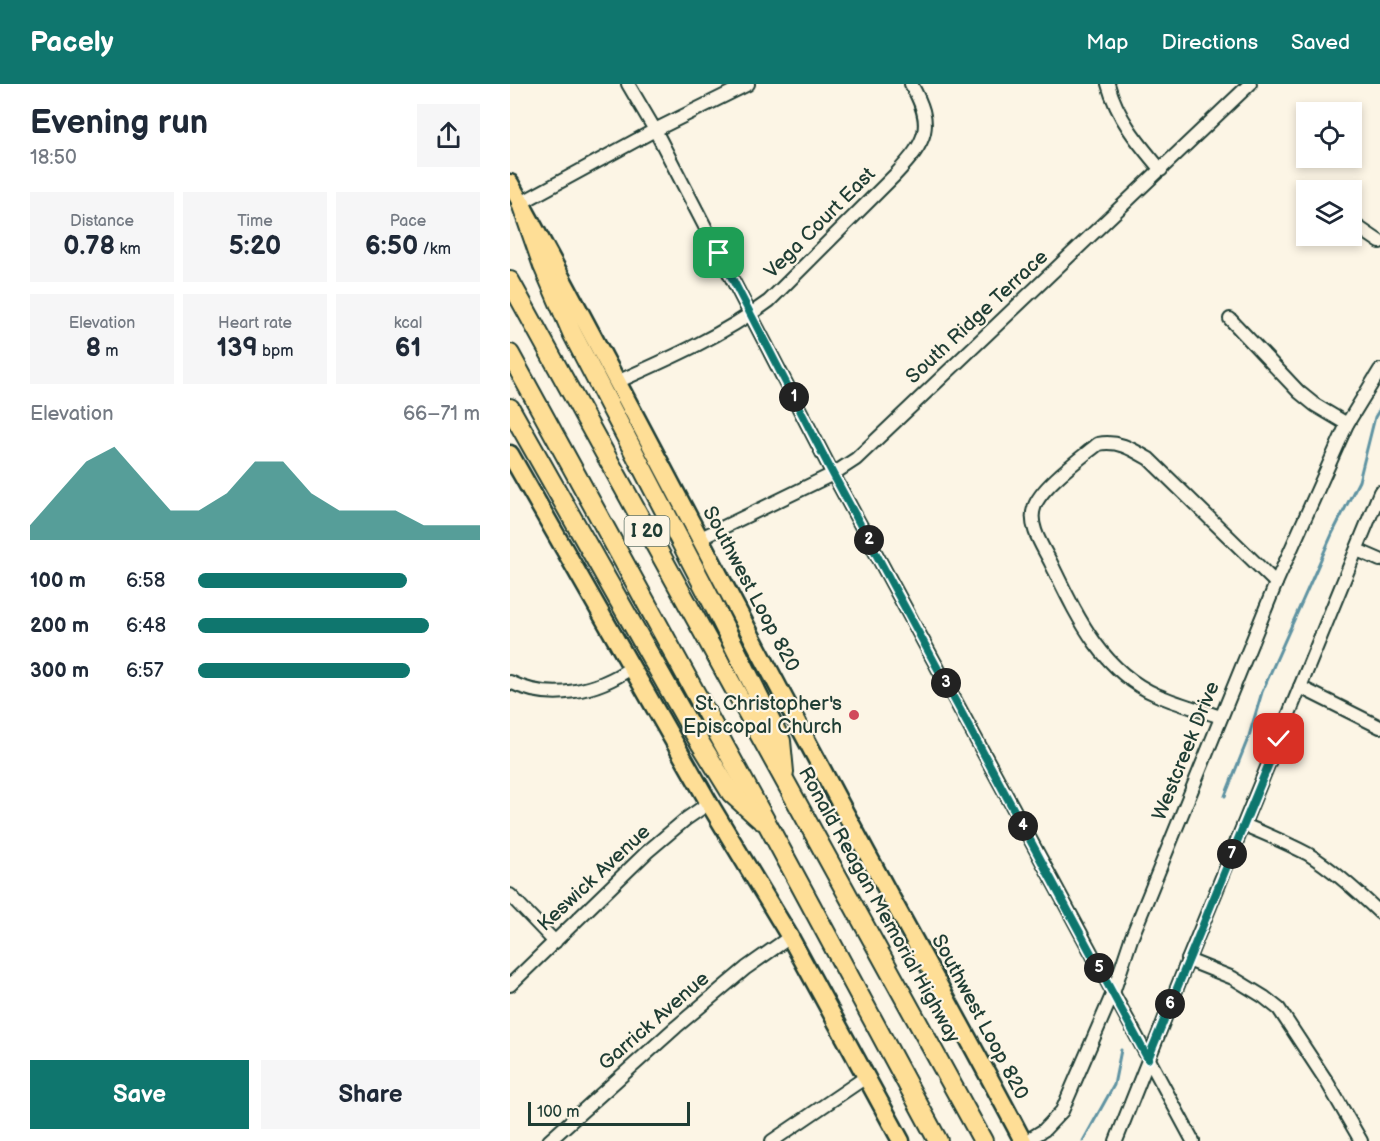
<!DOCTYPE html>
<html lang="en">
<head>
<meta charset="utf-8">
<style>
	body { margin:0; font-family:"Balsamiq Sans",sans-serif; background:#f6f6f7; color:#1f2937; height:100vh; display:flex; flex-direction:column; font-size:22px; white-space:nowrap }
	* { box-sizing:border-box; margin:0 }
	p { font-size:20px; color:#747a83 }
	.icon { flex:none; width:33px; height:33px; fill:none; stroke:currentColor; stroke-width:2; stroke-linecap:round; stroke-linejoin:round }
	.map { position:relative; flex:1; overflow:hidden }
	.sheet { display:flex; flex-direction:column; background:#fff; width:510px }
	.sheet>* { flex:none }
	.tools { position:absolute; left:786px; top:18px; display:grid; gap:12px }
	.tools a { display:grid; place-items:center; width:66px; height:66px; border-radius:0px; background:#fff; box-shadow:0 3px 9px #0003; font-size:30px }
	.scale { position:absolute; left:18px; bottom:15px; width:162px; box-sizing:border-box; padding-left:6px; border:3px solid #1f3d34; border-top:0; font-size:16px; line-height:21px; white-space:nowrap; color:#1f3d34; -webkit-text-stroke:4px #fcf5e5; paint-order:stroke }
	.pin { position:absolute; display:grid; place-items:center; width:51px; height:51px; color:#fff; margin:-26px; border-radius:12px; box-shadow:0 3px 9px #0006 }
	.km { position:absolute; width:30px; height:30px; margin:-15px; border-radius:50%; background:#222; color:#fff; font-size:16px; line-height:30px; text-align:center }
	.round { display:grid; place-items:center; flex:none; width:63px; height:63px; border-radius:0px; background:#f6f6f7 }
	.summary { display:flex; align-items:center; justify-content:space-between; height:102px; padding:0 30px }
	h1 { font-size:33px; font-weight:800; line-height:45px }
	.stats { display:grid; grid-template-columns:repeat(3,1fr); gap:9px; height:102px; padding:6px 30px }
	.stats div { display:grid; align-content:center; border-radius:0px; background:#f6f6f7; text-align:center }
	.stats b { font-size:26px; font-weight:800 }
	.stats small { font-size:16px; font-weight:400 }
	.stats p { font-size:16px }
	.chart { height:168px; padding:12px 30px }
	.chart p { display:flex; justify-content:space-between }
	.chart svg { width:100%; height:108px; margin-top:6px; fill:#0f766e; opacity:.7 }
	.action { display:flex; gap:12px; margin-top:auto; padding:12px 30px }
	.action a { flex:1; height:69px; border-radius:0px; background:#0f766e; color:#fff; font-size:24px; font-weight:800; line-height:69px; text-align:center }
	.action a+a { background:#f6f6f7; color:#1f2937 }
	ul { padding:0 30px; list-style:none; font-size:20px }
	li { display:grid; grid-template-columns:96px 72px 1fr; align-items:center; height:45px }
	li i { height:15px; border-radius:8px; background:#0f766e }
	header { display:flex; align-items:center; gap:36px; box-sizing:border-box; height:84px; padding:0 30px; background:#0f766e; color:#fff }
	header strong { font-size:28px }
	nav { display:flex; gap:33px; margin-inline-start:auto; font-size:21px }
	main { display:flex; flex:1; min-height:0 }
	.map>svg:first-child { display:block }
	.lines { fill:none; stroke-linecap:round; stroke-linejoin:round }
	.stream { stroke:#5f93a2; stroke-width:3 }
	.minor-casing { stroke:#1f3d34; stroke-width:16 }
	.major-casing { stroke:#1f3d34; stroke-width:21 }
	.highway-casing { stroke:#1f3d34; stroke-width:22 }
	.minor { stroke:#fcf5e5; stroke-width:12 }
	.major { stroke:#fede96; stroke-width:16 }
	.highway { stroke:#fede96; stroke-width:18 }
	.route-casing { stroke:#fff; stroke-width:12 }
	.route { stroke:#0f766e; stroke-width:8 }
	.poi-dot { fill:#d1495b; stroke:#fcf5e5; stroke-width:2 }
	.labels { text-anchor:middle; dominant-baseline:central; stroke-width:4.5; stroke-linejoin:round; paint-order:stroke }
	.shield { fill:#fcf5e5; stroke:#617469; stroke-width:1.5 }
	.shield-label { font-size:18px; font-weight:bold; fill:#1f3d34 }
	.street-label { font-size:20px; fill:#1f3d34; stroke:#fcf5e5 }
	.poi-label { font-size:20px; fill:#1f3d34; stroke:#fcf5e5; text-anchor:end }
</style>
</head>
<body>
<header>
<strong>Pacely</strong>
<nav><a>Map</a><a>Directions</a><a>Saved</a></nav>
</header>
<main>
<section class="sheet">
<div class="summary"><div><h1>Evening run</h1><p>18:50</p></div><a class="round"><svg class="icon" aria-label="share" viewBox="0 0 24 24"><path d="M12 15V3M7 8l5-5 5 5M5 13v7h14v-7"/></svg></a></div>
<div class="stats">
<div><p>Distance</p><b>0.78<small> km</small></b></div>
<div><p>Time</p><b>5:20</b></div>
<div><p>Pace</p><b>6:50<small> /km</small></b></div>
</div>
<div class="stats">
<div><p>Elevation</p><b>8<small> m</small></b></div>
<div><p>Heart rate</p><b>139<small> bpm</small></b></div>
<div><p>kcal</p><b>61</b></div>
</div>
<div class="chart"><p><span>Elevation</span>66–71 m</p>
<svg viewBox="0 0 160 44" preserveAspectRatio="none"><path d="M0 44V38L10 25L20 12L30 6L40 19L50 32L60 32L70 25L80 12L90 12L100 25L110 32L120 32L130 32L140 38L150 38L160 38V44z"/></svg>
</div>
<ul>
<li><b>100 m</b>6:58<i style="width:74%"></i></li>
<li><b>200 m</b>6:48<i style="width:82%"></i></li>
<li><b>300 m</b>6:57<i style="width:75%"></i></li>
</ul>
<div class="action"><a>Save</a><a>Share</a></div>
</section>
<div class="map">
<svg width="870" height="1057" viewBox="0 0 870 1057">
	<rect width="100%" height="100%" fill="#fcf5e5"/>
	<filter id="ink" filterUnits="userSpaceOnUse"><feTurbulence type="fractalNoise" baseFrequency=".0167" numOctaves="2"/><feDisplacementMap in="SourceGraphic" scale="12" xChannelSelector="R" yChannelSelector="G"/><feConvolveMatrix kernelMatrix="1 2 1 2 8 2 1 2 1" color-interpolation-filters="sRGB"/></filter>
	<g filter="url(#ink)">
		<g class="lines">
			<g class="stream">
				<polyline points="715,712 739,652 752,608 823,448 849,397 865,333 870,325"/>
				<polyline points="573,1057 604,1001 611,966"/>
			</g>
			<defs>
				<g id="minor">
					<polyline points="118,0 145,46 323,390 683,1057"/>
					<path d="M598 0C607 34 629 60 651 86"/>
					<polyline points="11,119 145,46 238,0"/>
					<polyline points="842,139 870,158"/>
					<polyline points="720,235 789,308 805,321 837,340"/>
					<path d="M109 297C161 274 213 251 259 217L385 91C417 57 425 42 401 0"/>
					<polyline points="191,454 323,390 346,375 740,0"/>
					<polyline points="847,466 870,476"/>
					<path d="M0 598C40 618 87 608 122 583"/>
					<polyline points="790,603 870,643"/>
					<path d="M711 633C690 626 668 620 647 611 591 587 566 530 541 479 533 463 518 442 524 424 530 403 571 374 588 360 608 356 622 365 639 375L766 499"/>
					<path d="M734 741C756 750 777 759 798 770 824 786 848 808 870 829"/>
					<polyline points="0,811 45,858"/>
					<polyline points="678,876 723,894 754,913 769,925 817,998 851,1057"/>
					<polyline points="0,901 137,768 176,735 199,719"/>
					<polyline points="39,1057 166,943 236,884 280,853"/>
					<polyline points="262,1057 356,993"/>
					<polyline points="516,1057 534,1046 552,1027 603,909 621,855 766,499 837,340 870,286"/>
					<polyline points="606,1057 678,876 870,408"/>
				</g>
				<g id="major">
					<path d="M0 99C107 293 208 491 313 687 378 811 448 933 513 1057"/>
					<polyline points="0,370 199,719 280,853 391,1057"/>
				</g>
				<g id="highway">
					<polyline points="11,119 33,182 62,249 202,518 271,657 274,688"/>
					<polyline points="0,197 473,1057"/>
					<polyline points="0,270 260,745 428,1057"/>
					<polyline points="0,324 181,644 221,709 251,736"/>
				</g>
			</defs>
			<use href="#minor" class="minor-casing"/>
			<use href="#major" class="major-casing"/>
			<use href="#highway" class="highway-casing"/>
			<use href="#minor" class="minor"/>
			<use href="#major" class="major"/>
			<use href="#highway" class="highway"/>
		</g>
	</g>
	<g class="lines" filter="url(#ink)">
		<defs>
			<polyline id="route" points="209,169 323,390 638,975 769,655"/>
		</defs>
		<use href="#route" class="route-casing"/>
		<use href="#route" class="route"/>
	</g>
	<circle class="poi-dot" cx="344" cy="631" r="6"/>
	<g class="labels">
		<rect class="shield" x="114.5" y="432" width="45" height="30" rx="4.5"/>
		<g class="shield-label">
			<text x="137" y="447">I 20</text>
		</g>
		<g class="street-label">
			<text transform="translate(310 139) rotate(-45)">Vega Court East</text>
			<text transform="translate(467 233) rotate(-43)">South Ridge Terrace</text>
			<text transform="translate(241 505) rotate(62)">Southwest Loop 820</text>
			<text transform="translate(676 667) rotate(-68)">Westcreek Drive</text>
			<text transform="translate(84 794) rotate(-43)">Keswick Avenue</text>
			<text transform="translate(369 821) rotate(61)">Ronald Reagan Memorial Highway</text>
			<text transform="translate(470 933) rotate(62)">Southwest Loop 820</text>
			<text transform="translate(144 937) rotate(-41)">Garrick Avenue</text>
		</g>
		<g class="poi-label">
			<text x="332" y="620">St. Christopher's<tspan x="332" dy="23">Episcopal Church</tspan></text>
		</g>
	</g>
</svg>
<div class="tools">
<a><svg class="icon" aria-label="locate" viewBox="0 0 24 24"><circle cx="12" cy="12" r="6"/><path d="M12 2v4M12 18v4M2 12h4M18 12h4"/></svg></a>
<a><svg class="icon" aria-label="layers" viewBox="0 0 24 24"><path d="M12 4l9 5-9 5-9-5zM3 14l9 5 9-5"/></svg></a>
</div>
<div class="scale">100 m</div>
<div class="pin" style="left:209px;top:169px;background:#1e9e55"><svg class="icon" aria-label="arrive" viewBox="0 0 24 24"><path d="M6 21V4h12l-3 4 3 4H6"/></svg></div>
<div class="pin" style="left:769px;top:655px;background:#d93025"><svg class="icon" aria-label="check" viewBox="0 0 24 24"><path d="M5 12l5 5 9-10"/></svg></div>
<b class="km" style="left:284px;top:313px">1</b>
<b class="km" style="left:359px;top:456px">2</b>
<b class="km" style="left:436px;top:599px">3</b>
<b class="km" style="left:513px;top:742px">4</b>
<b class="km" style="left:589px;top:884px">5</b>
<b class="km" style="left:660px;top:920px">6</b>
<b class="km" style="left:722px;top:770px">7</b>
</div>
</main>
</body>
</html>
